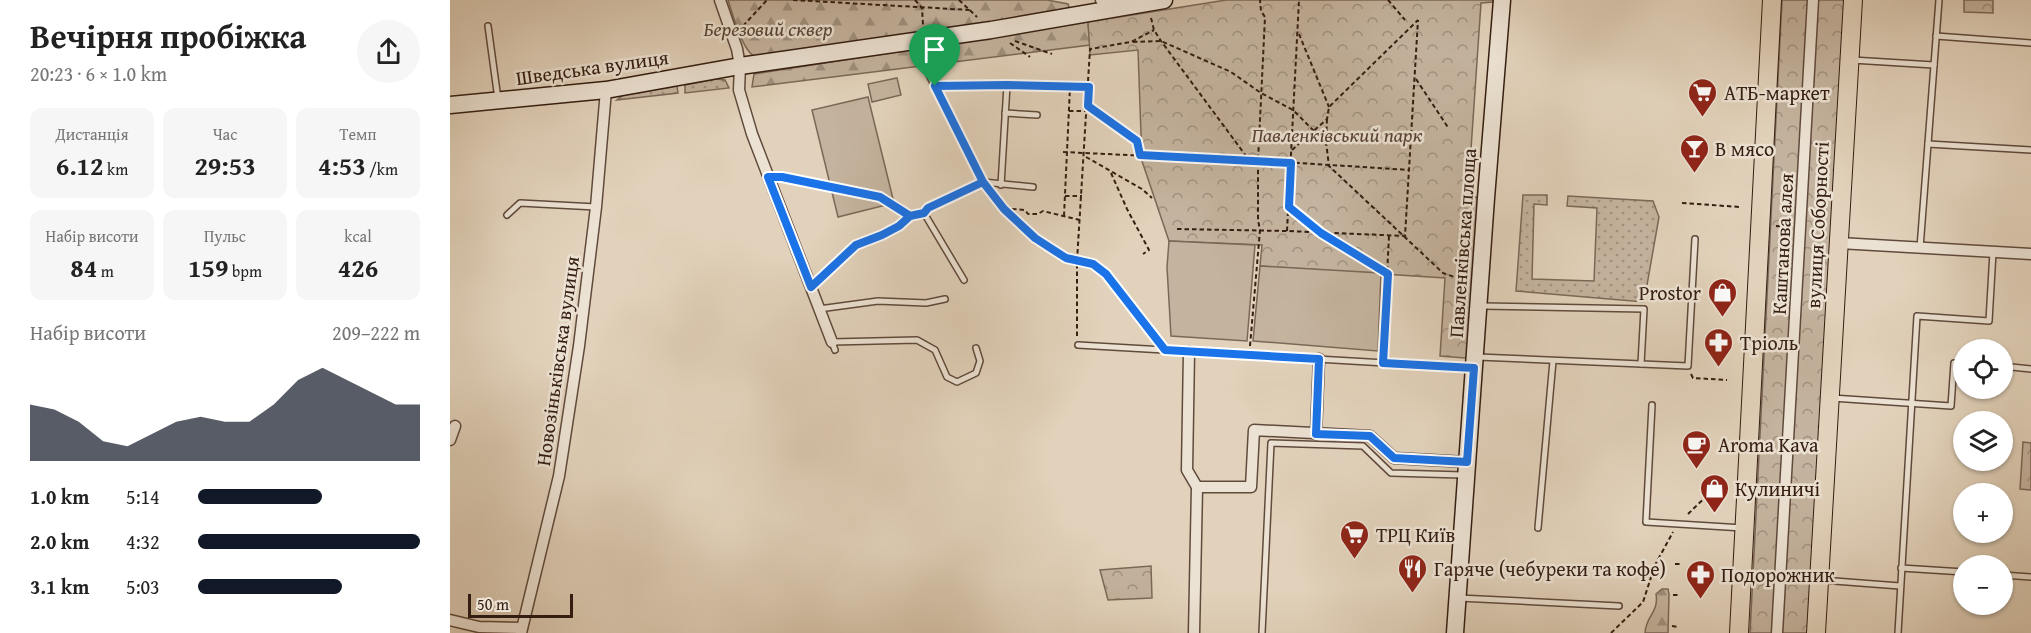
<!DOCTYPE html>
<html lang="uk">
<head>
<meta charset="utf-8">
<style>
	body { margin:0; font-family:"Gentium Book Plus",serif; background:#f6f6f6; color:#222; height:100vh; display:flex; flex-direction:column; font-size:22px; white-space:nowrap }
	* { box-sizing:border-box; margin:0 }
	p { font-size:20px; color:#767676 }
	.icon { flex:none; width:33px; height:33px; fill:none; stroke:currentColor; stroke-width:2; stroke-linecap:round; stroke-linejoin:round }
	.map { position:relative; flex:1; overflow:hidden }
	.panel { display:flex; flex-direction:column; background:#fff; width:450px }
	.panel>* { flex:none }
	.fabs { position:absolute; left:1503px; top:339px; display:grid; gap:12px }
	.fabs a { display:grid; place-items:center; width:60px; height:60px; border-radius:50%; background:#fff; box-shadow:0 2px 4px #0004; font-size:30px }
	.scale { position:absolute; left:18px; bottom:15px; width:105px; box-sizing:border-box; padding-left:6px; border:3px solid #341d11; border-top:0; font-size:16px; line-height:21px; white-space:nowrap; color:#341d11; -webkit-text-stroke:4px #ece2d3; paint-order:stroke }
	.pin { position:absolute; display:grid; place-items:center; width:51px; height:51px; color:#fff; margin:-62px -26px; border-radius:50% 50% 50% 0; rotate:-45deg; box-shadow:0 0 6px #0007 }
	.pin .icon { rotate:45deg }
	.round { display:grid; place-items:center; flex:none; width:63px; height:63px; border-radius:32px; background:#f6f6f6 }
	.headline { display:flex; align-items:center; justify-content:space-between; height:102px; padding:0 30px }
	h1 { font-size:33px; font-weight:700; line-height:45px }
	.figures { display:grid; grid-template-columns:repeat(3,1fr); gap:9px; height:102px; padding:6px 30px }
	.figures div { display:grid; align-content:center; border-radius:12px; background:#f6f6f6; text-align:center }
	.figures b { font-size:26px; font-weight:700 }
	.figures small { font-size:16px; font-weight:400 }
	.figures p { font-size:16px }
	.chart { height:168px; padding:12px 30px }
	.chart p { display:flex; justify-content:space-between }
	.chart svg { width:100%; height:108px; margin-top:6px; fill:#111827; opacity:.7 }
	ul { padding:0 30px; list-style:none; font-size:20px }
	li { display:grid; grid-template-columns:96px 72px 1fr; align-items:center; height:45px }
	li i { height:15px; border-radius:8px; background:#111827 }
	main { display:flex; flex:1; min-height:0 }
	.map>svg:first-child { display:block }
	.grass { fill:url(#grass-dots); stroke:#7c6858; stroke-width:1.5 }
	.forest { fill:url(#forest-firs); stroke:#7c6858; stroke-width:1.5 }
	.park { fill:url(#park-crowns); stroke:#7c6858; stroke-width:1.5 }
	.pitch { fill:#c4b39e; stroke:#7c6858; stroke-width:1.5 }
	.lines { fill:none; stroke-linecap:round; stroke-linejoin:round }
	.lane-casing { stroke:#604a3c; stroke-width:8 }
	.street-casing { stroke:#604a3c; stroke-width:13 }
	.secondary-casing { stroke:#341d11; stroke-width:19 }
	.primary-casing { stroke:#341d11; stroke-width:20 }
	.path { stroke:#341d11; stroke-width:2; stroke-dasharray:4.5 3; stroke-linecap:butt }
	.lane { stroke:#ece2d3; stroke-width:5 }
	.street { stroke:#ece2d3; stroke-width:10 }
	.secondary { stroke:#ece2d3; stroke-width:16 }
	.primary { stroke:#e2d2bb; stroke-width:18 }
	.route-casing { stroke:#fff; stroke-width:12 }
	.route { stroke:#1a73e8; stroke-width:8 }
	.labels { text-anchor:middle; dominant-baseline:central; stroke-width:5; stroke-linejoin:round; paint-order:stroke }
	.park-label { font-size:20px; font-style:italic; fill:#584234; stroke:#ece2d3 }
	.street-label { font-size:20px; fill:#341d11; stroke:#ece2d3 }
	.poi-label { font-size:20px; fill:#341d11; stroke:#ece2d3; text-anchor:start }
</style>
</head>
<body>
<main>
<section class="panel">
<div class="headline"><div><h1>Вечірня пробіжка</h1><p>20:23 · 6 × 1.0 km</p></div><a class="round"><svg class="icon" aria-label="share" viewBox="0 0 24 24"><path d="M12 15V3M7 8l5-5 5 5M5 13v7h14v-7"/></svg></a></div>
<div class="figures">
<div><p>Дистанція</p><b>6.12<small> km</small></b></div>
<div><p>Час</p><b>29:53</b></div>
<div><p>Темп</p><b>4:53<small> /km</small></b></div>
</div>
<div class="figures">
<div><p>Набір висоти</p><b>84<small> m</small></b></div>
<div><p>Пульс</p><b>159<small> bpm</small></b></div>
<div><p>kcal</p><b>426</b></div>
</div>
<div class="chart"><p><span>Набір висоти</span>209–222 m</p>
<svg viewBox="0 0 160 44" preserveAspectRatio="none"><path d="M0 44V21L10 23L20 28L30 36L40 38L50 33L60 28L70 26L80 28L90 28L100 21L110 11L120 6L130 11L140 16L150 21L160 21V44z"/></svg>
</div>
<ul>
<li><b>1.0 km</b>5:14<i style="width:56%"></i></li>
<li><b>2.0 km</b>4:32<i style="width:100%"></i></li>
<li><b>3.1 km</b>5:03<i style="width:65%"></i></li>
</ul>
</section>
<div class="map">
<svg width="1581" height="633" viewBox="0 0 1581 633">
	<defs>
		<pattern id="grass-dots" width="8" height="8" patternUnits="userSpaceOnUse" patternTransform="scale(1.5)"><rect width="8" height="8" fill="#c4b39e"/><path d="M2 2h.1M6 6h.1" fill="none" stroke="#a0917f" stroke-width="1.8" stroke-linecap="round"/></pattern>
		<pattern id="forest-firs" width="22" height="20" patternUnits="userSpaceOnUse" patternTransform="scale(1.5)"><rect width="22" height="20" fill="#c4b39e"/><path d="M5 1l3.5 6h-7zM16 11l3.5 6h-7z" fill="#a0917f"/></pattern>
		<pattern id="park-crowns" width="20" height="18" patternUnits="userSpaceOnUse" patternTransform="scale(1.5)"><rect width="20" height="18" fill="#c4b39e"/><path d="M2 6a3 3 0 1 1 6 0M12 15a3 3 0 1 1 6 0" fill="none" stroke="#a0917f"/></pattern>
	</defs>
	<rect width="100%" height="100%" fill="#e2d2bb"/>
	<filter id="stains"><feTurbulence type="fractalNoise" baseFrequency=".00333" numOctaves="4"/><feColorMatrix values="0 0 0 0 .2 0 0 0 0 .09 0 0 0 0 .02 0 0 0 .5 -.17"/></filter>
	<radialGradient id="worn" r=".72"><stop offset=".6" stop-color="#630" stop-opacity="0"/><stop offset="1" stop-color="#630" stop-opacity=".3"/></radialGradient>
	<g class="grass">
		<polygon points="266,79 275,80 279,88 235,93 235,85"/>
		<polygon points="227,86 228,93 167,100 173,95"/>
		<polygon points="1073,195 1097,195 1097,205 1084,204 1082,279 1144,281 1147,208 1117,206 1118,196 1203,201 1209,217 1194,302 1066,291"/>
	</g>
	<g class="forest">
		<path d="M278 0H597L618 4 619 7 612 11 308 58C293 55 283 15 278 0Z"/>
		<polygon points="638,22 640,45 302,87 304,74"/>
		<path d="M1212 589H1218L1219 594 1218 633H1195C1196 615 1209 613 1206 594Z"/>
	</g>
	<g class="park">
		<polygon points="776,0 1043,0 1043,2 1031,3 1018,193 1029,199 1018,355 1015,358 990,356 995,278 810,266 812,245 719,241 692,161 688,50 640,55 638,22"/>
		<polygon points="1332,0 1395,0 1360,633 1300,633"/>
		<polygon points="1514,0 1543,0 1543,13 1514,12"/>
		<polygon points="1573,442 1581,443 1581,490 1570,489"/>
		<polygon points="701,566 702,598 658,600 650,570"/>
	</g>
	<g class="pitch">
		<polygon points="447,78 451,95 422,102 418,84"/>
		<polygon points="418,97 444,203 388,217 362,110"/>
		<polygon points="719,241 805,245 797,341 721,336 717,267"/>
		<polygon points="810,266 931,273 928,351 803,341"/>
	</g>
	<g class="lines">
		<defs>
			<g id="lane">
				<polyline points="38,26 48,99"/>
				<polyline points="1486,36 1581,43"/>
				<polyline points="474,42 476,69 533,182 553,209"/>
				<polyline points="1402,60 1484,65"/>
				<polyline points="485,86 557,85 551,185"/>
				<polyline points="555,113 587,115"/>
				<polyline points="1478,144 1581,150"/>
				<polyline points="57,215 70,203 146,207"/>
				<polyline points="1470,248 1489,0"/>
				<polyline points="514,280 474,213 478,208 533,182 583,187"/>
				<polyline points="1032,306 1194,309 1191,364"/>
				<polyline points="369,309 428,301 476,303 495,299"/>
				<polyline points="628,345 1021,368"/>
				<polyline points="385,350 382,342 467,340 485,350 497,377 507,382 526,373 530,361 526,348"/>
				<polyline points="1028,357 1238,366 1245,239"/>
				<polyline points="1552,366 1581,369"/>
				<polyline points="1382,398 1501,406 1504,363 1514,364"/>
				<polyline points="1202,405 1196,522 1293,528"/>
				<polyline points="1088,528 1103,361"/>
				<polyline points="1451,568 1514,572"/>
				<polyline points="1552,575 1581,577"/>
				<polyline points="1371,580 1450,586"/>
				<polyline points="1009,598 1169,606"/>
				<polyline points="812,633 821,443 913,446 941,473 1013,475"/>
				<polyline points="1448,633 1467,316 1539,321 1543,252"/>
			</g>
			<g id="street">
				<polyline points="270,0 287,49 290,66 289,90 302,134 382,342"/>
				<polyline points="651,0 672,3"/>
				<polyline points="1389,243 1581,254"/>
				<polyline points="739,352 737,470 747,487 744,633"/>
				<polyline points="866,434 869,359"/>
				<polyline points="0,440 5,426"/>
				<polyline points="747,487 801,487 804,430 920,436 944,458 1017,462"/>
				<polyline points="0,620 29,627 72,628"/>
				<polyline points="71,633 109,476 129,346 146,207 156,90"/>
				<polyline points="1327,633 1363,0"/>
			</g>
			<g id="secondary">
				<polyline points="0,105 156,90 290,66 541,30 714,0"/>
				<polyline points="1005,633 1036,198 1052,0"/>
			</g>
			<g id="primary">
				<polyline points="1289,633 1322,0"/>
				<polyline points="1366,633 1403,0"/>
			</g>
		</defs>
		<use href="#lane" class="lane-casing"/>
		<use href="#street" class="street-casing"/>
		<use href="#secondary" class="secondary-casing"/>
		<use href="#primary" class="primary-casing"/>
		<g class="path">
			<polyline points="343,0 520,10"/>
			<polyline points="465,0 472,8 473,25"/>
			<polyline points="509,0 527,17"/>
			<polyline points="938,0 955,20"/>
			<polyline points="701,18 704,30 711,41 799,160"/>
			<polyline points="293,26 317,0"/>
			<polyline points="849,34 879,107"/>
			<polyline points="565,41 602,54"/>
			<polyline points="683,42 711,41 781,72 811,93 843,110 875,142"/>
			<polyline points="560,43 580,57"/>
			<polyline points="966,79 999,129"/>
			<polyline points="566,85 638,87"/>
			<polyline points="638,106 687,141 690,155"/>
			<polyline points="619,111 637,111"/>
			<polyline points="877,119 876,142 879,166 993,273 1016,281"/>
			<polyline points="842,150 877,119 879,107 968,20"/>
			<polyline points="613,152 849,163 960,170"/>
			<polyline points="636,157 692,189 702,198"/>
			<polyline points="661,173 677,209 699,250 693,254"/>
			<polyline points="332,178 430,197 460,216"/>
			<polyline points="615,196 632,196"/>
			<polyline points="1232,203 1290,207"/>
			<polyline points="839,207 871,233 938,274"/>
			<polyline points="562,209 575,210 578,214 588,214 593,211 630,220"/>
			<path d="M560 215C577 230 594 248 615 257 626 262 639 261 649 268 668 283 692 320 707 340"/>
			<polyline points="614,216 620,87"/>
			<polyline points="1326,226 1338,227"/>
			<polyline points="727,229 837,231 955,236 968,20"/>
			<polyline points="1362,229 1374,230"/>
			<polyline points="837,231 849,0"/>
			<polyline points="370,278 406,245 432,235 449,226 460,216 466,215"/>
			<polyline points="627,336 627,261 640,49 681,42 704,30"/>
			<polyline points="800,346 810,230 808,220 808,161 815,17 811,11 810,0"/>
			<polyline points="933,353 939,236"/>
			<polyline points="1241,374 1243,378 1277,380"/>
			<polyline points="1238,514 1271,482"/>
			<polyline points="1225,564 1232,564"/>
			<polyline points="1223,595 1230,595"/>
			<polyline points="1222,626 1229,627"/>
			<polyline points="1161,633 1193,602 1205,565 1223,532"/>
		</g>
		<use href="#lane" class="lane"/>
		<use href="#street" class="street"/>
		<use href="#secondary" class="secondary"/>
		<use href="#primary" class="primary"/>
	</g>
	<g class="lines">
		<defs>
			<polyline id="route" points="485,86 533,182 478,208 474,213 460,216 449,226 432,235 406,245 361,287 318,177 332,177 430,197 460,216 474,213 478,208 533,182 554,209 585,238 616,258 643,264 656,274 715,350 869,359 866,434 920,436 944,458 1017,462 1024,368 933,363 938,274 871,233 839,207 841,163 690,155 687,141 638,106 639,87 557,85 485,86"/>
		</defs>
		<use href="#route" class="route-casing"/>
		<use href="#route" class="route"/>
	</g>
	<defs>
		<symbol id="supermarket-pin" viewBox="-11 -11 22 30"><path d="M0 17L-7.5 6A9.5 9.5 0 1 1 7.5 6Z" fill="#8f2418" stroke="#ece2d3"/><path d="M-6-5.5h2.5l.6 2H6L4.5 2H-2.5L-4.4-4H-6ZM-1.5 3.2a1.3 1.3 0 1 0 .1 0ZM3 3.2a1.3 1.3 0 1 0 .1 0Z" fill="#fff"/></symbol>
		<symbol id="bar-pin" viewBox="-11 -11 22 30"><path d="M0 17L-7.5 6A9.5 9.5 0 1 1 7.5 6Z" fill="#8f2418" stroke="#ece2d3"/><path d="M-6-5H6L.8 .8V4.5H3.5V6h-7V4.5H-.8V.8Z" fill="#fff"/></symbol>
		<symbol id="shop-pin" viewBox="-11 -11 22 30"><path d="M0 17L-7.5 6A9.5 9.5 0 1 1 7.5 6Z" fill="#8f2418" stroke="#ece2d3"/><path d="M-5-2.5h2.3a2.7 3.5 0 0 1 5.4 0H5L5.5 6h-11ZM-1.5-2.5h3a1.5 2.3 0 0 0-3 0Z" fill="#fff"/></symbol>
		<symbol id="pharmacy-pin" viewBox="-11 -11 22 30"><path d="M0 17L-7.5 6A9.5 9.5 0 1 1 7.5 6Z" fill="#8f2418" stroke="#ece2d3"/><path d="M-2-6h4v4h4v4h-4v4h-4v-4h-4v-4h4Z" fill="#fff"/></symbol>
		<symbol id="cafe-pin" viewBox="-11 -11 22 30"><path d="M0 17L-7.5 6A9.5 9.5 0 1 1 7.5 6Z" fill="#8f2418" stroke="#ece2d3"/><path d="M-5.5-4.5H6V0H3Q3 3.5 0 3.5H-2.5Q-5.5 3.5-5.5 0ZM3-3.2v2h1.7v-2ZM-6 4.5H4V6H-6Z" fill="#fff"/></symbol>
		<symbol id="restaurant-pin" viewBox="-11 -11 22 30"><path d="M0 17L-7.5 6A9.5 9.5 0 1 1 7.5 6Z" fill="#8f2418" stroke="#ece2d3"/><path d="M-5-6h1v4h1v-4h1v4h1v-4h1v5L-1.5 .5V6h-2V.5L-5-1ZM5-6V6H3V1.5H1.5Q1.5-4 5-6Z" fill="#fff"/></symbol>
	</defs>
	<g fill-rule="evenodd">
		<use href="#supermarket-pin" x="1236" y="76" width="33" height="45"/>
		<use href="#bar-pin" x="1228" y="132" width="33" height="45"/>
		<use href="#shop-pin" x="1256" y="276" width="33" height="45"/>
		<use href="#pharmacy-pin" x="1252" y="326" width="33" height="45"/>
		<use href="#cafe-pin" x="1230" y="428" width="33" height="45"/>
		<use href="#shop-pin" x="1248" y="472" width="33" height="45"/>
		<use href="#supermarket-pin" x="888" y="518" width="33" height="45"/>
		<use href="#restaurant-pin" x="946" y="552" width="33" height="45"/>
		<use href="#pharmacy-pin" x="1234" y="558" width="33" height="45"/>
	</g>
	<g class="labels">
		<g class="park-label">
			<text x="318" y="28">Березовий сквер</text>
			<text x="887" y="134">Павленківський парк</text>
		</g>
		<g class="street-label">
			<text transform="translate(142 67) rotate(-8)">Шведська вулиця</text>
			<text transform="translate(1367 225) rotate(-87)">вулиця Соборності</text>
			<text transform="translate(1012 243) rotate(-86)">Павленківська площа</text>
			<text transform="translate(1332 244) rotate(-87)">Каштанова алея</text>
			<text transform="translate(107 361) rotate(-82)">Новозіньківська вулиця</text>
		</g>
		<g class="poi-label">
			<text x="1274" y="92">АТБ-маркет</text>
			<text x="1265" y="148">В мясо</text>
			<text x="1251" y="292" text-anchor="end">Prostor</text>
			<text x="1290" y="342">Тріоль</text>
			<text x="1268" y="444">Aroma Kava</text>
			<text x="1285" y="488">Кулиничі</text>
			<text x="926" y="534">ТРЦ Київ</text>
			<text x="984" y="568">Гаряче (чебуреки та кофе)</text>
			<text x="1271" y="574">Подорожник</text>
		</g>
	</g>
	<rect width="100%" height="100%" filter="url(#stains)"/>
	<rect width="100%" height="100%" fill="url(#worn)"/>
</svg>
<div class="fabs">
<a><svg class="icon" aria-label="locate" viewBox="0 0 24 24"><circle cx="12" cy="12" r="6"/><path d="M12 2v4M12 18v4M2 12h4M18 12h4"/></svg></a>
<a><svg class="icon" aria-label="layers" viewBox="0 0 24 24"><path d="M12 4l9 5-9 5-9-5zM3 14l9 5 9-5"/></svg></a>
<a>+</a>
<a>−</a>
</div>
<div class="scale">50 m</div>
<div class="pin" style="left:485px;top:86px;background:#1e9e55"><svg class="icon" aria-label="arrive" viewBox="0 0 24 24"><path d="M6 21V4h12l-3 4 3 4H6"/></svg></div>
</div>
</main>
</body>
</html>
